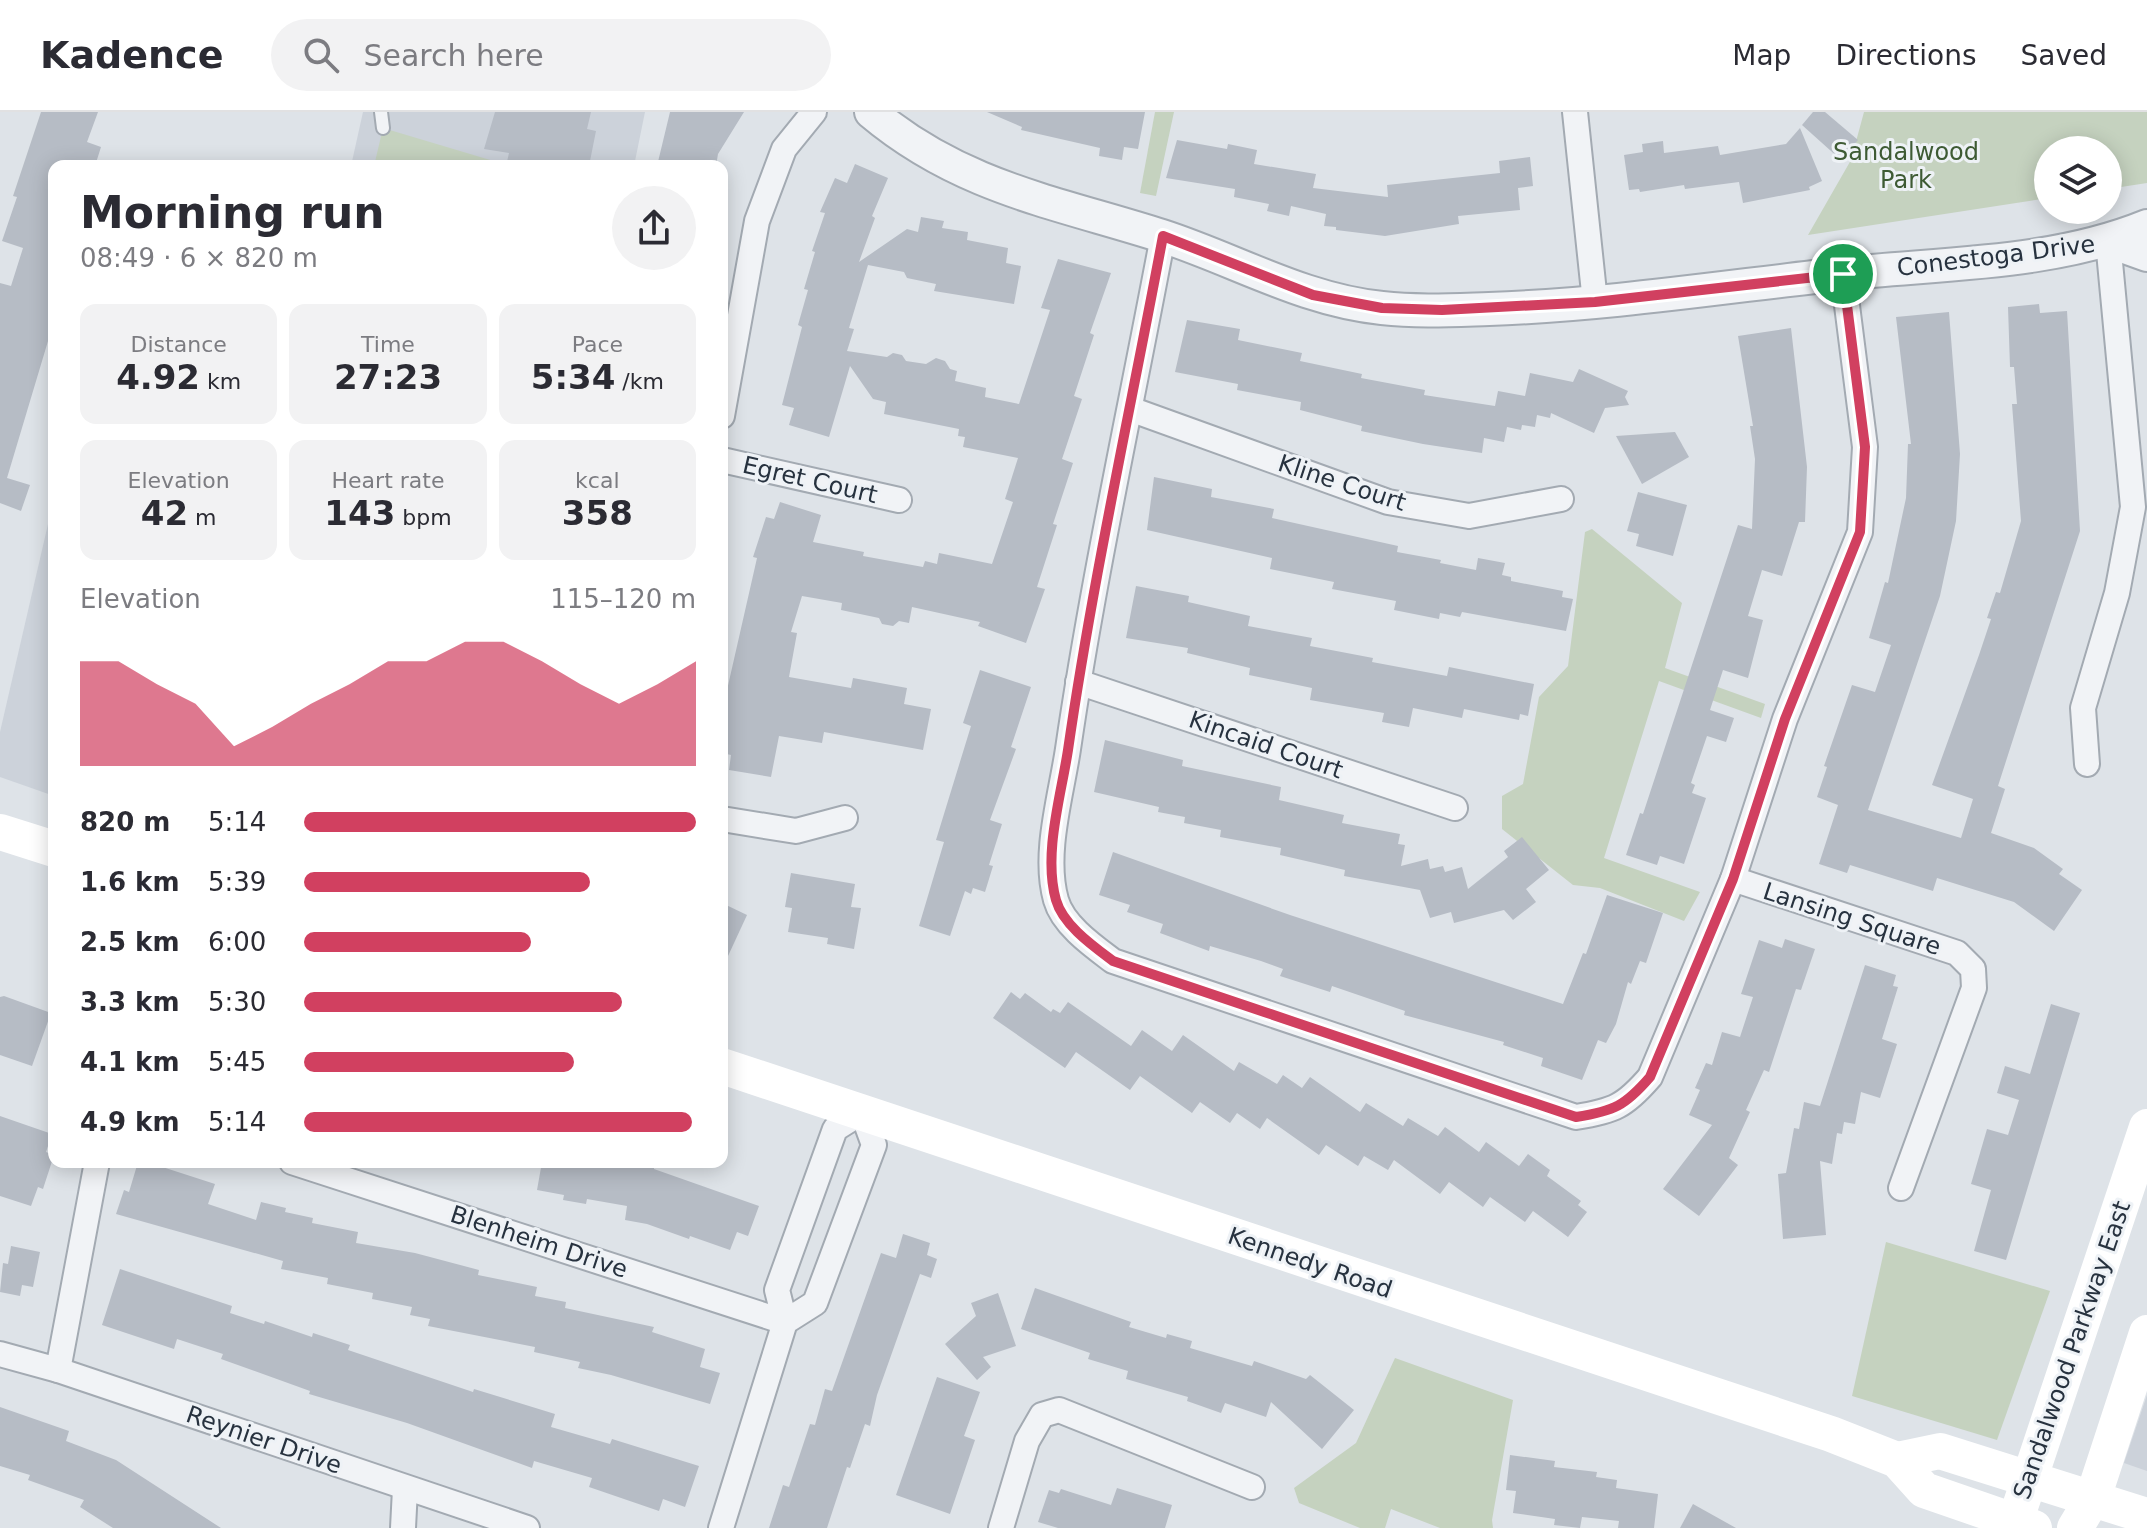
<!DOCTYPE html>
<html lang="en">
<head>
<meta charset="utf-8">
<style>
	body { margin:0; font-family:"DejaVu Sans",sans-serif; background:#f2f2f3; color:#2b2b33; height:100vh; display:flex; flex-direction:column; font-size:30px; white-space:nowrap }
	* { box-sizing:border-box; margin:0 }
	p { font-size:26px; color:#7c7c81 }
	.icon { flex:none; width:44px; height:44px; fill:none; stroke:currentColor; stroke-width:2; stroke-linecap:round; stroke-linejoin:round }
	.map { position:relative; flex:1; overflow:hidden }
	.side { position:absolute; left:48px; top:48px; width:680px; height:1008px; display:flex; flex-direction:column; background:#fff; border-radius:16px; box-shadow:0 4px 20px #0003 }
	.side>* { flex:none }
	.buttons { position:absolute; left:2034px; top:24px; display:grid; gap:16px }
	.buttons a { display:grid; place-items:center; width:88px; height:88px; border-radius:50%; background:#fff; box-shadow:0 4px 20px #0003; font-size:40px }
	.pin { position:absolute; display:grid; place-items:center; width:68px; height:68px; color:#fff; margin:-34px; border:4px solid #fff; border-radius:50%; box-shadow:0 2px 8px #0007 }
	.round { display:grid; place-items:center; flex:none; width:84px; height:84px; border-radius:42px; background:#f2f2f3 }
	.summary { display:flex; align-items:center; justify-content:space-between; height:136px; padding:0 32px }
	h1 { font-size:44px; font-weight:700; line-height:60px }
	.figures { display:grid; grid-template-columns:repeat(3,1fr); gap:12px; height:136px; padding:8px 32px }
	.figures div { display:grid; align-content:center; border-radius:16px; background:#f2f2f3; text-align:center }
	.figures b { font-size:34px; font-weight:700 }
	.figures small { font-size:22px; font-weight:400 }
	.figures p { font-size:22px }
	.chart { height:224px; padding:16px 32px }
	.chart p { display:flex; justify-content:space-between }
	.chart svg { width:100%; height:144px; margin-top:8px; fill:#d14060; opacity:.7 }
	ul { padding:0 32px; list-style:none; font-size:26px }
	li { display:grid; grid-template-columns:128px 96px 1fr; align-items:center; height:60px }
	li i { height:20px; border-radius:10px; background:#d14060 }
	header { display:flex; align-items:center; gap:48px; box-sizing:border-box; height:112px; padding:0 40px; background:#fff; border-bottom:2px solid #e1e1e2 }
	header strong { font-size:38px }
	nav { display:flex; gap:44px; margin-inline-start:auto; font-size:28px }
	.search { width:560px; height:72px; background:#f2f2f3; display:flex; align-items:center; gap:20px; box-sizing:border-box; padding:0 28px; border-radius:44px; color:#7c7c81; font-size:30px }
	.map>svg:first-child { display:block }
	.built { fill:#ccd2da }
	.green { fill:#c5d2bf }
	.building { fill:#b6bcc5 }
	.lines { fill:none; stroke-linecap:round; stroke-linejoin:round }
	.service-casing { stroke:#a3aab2; stroke-width:16 }
	.minor-casing { stroke:#a3aab2; stroke-width:28 }
	.tertiary-casing { stroke:#a3aab2; stroke-width:36 }
	.service { stroke:#f1f3f6; stroke-width:12 }
	.minor { stroke:#f1f3f6; stroke-width:24 }
	.tertiary { stroke:#f1f3f6; stroke-width:32 }
	.secondary { stroke:#fff; stroke-width:36 }
	.route-casing { stroke:#fff; stroke-width:16 }
	.route { stroke:#d14060; stroke-width:10 }
	.labels { text-anchor:middle; dominant-baseline:central; stroke-width:6; stroke-linejoin:round; paint-order:stroke }
	.park-label { font-size:24px; fill:#3e5b34; stroke:#eef2f6 }
	.street-label { font-size:24px; fill:#27323f; stroke:#eef2f6 }
</style>
</head>
<body>
<header>
<strong>Kadence</strong>
<div class="search"><svg class="icon" aria-label="search" viewBox="0 0 24 24"><circle cx="10" cy="10" r="6"/><path d="M15 15l6 6"/></svg>Search here</div>
<nav><a>Map</a><a>Directions</a><a>Saved</a></nav>
</header>
<div class="map">
<svg width="2147" height="1416" viewBox="0 0 2147 1416">
	<rect width="100%" height="100%" fill="#dee3e8"/>
	<g class="built">
		<polygon points="363,0 645,0 634,54 351,54"/>
		<polygon points="54,386 54,684 0,665 0,620"/>
		<polygon points="2147,1283 2147,1359 2124,1351"/>
	</g>
	<g class="green">
		<polygon points="1155,0 1174,0 1156,84 1140,81"/>
		<polygon points="1864,0 2147,0 2147,71 2108,77 2108,38 2048,38 2048,86 1808,123 1851,48"/>
		<polygon points="383,16 507,53 506,54 374,54"/>
		<polygon points="1592,417 1682,491 1665,556 1765,592 1761,606 1659,569 1604,746 1700,780 1684,809 1600,776 1573,773 1502,717 1502,684 1523,672 1539,585 1568,554 1585,420"/>
		<polygon points="1886,1130 2050,1179 1997,1328 1852,1284"/>
		<polygon points="1395,1246 1513,1288 1492,1408 1493,1416 1440,1416 1391,1397 1385,1416 1360,1416 1299,1391 1294,1376 1356,1331"/>
	</g>
	<g class="building">
		<polygon points="41,0 98,0 87,30 101,35 95,54 54,54 54,209 7,366 30,373 21,399 0,391 0,171 11,174 23,136 2,129 17,85 13,84"/>
		<polygon points="495,0 591,0 587,17 596,19 589,54 506,54 509,41 484,37"/>
		<polygon points="670,0 744,0 718,42 716,54 657,54"/>
		<polygon points="987,0 1145,0 1138,37 1124,35 1122,48 1099,44 1100,36 1021,18 1022,15"/>
		<polygon points="1813,0 1825,0 1858,28 1841,48 1802,13"/>
		<polygon points="1800,16 1822,69 1809,75 1810,78 1743,91 1739,70 1685,77 1684,73 1640,80 1639,77 1629,78 1624,43 1643,40 1642,32 1663,29 1664,41 1718,34 1720,43 1786,32"/>
		<polygon points="1177,28 1227,37 1228,32 1257,38 1254,52 1316,62 1313,76 1388,85 1387,73 1500,61 1499,49 1530,45 1533,74 1518,76 1520,98 1458,104 1459,112 1385,124 1336,118 1336,115 1324,114 1326,102 1291,94 1289,104 1267,99 1269,92 1234,85 1235,77 1166,66"/>
		<polygon points="855,52 888,66 872,104 875,106 859,150 907,117 918,120 921,105 944,109 942,116 968,120 967,128 1008,136 1006,151 1021,154 1014,192 934,179 936,172 907,166 904,160 868,153 849,216 854,217 847,239 887,245 893,241 902,243 906,249 926,252 936,246 945,249 950,257 957,259 955,269 986,276 985,285 1019,292 1050,198 1041,196 1058,147 1111,161 1090,221 1094,223 1074,284 1082,287 1062,347 1073,351 1053,412 1057,413 1037,475 1045,477 1026,531 978,514 980,510 912,495 909,511 899,509 893,514 882,512 879,506 841,498 842,491 802,484 791,520 797,521 789,565 851,576 853,566 907,576 904,592 931,597 923,638 824,620 822,631 779,624 771,665 729,658 731,643 722,641 727,603 722,600 757,446 753,445 766,405 774,407 780,390 821,403 813,430 864,440 863,444 923,455 925,449 937,452 939,441 992,452 1013,390 1005,387 1018,346 963,335 965,325 958,324 959,317 884,302 886,290 873,287 850,254 829,325 789,313 794,296 782,293 802,215 798,213 808,178 804,177 815,140 812,139 825,101 820,100 835,66 847,71"/>
		<polygon points="2039,192 2040,201 2067,199 2080,419 1998,674 2005,677 1991,721 2034,736 2063,757 2059,762 2082,778 2054,819 2014,790 1937,766 1933,779 1850,753 1847,761 1819,752 1838,693 1817,685 1827,655 1824,654 1852,573 1875,580 1891,533 1869,526 1885,470 1888,471 1896,433 1906,386 1908,332 1911,332 1896,205 1949,200 1960,342 1956,409 1940,484 1868,698 1961,726 1973,687 1932,673 1979,543 1991,507 1987,506 1996,480 2000,481 2021,409 2012,292 2017,292 2014,255 2010,255 2008,195"/>
		<polygon points="1187,208 1240,217 1238,228 1302,241 1300,249 1362,262 1361,266 1425,278 1424,283 1495,294 1498,279 1525,284 1530,261 1573,270 1579,257 1628,279 1625,285 1629,293 1605,296 1594,321 1551,301 1550,306 1537,303 1535,315 1522,313 1521,318 1507,315 1504,330 1484,326 1482,341 1423,332 1361,319 1362,314 1300,298 1301,290 1237,278 1238,272 1175,260"/>
		<polygon points="1791,216 1807,355 1805,410 1799,410 1782,464 1762,458 1748,504 1763,508 1748,566 1723,558 1710,598 1734,606 1726,630 1707,624 1691,671 1695,673 1692,681 1706,686 1684,752 1660,744 1657,753 1626,743 1640,701 1643,702 1738,413 1752,417 1755,347 1750,314 1753,314 1738,224"/>
		<polygon points="1675,320 1689,345 1642,372 1616,324"/>
		<polygon points="1154,365 1212,377 1211,385 1274,397 1272,406 1398,434 1397,440 1441,448 1440,451 1476,458 1478,446 1505,451 1502,463 1511,465 1511,469 1563,479 1562,485 1573,487 1566,519 1462,500 1460,505 1440,501 1439,507 1394,498 1396,489 1332,477 1334,470 1270,457 1272,446 1147,418"/>
		<polygon points="1638,380 1687,393 1673,444 1636,434 1639,422 1627,419"/>
		<polygon points="1136,474 1189,484 1188,490 1250,504 1248,514 1312,526 1310,534 1373,546 1372,550 1447,564 1449,555 1534,572 1528,604 1520,602 1519,608 1464,597 1462,606 1413,596 1409,615 1382,610 1384,601 1310,588 1312,576 1249,563 1250,556 1187,541 1188,536 1126,526"/>
		<polygon points="980,558 1031,575 1011,635 1016,637 990,708 1002,712 989,753 993,754 985,780 973,776 971,782 965,779 950,824 919,814 944,730 936,728 971,614 963,611"/>
		<polygon points="1105,628 1183,648 1182,654 1281,675 1279,688 1344,703 1342,711 1400,722 1398,732 1405,733 1401,754 1428,747 1430,757 1443,754 1445,760 1462,755 1468,777 1508,745 1504,739 1522,725 1549,758 1526,777 1536,790 1513,808 1504,798 1454,811 1451,800 1430,806 1420,778 1344,764 1345,758 1280,743 1281,736 1220,725 1221,718 1184,711 1185,705 1158,700 1159,695 1094,680"/>
		<polygon points="1113,740 1290,803 1563,892 1583,841 1586,842 1607,783 1663,801 1646,851 1640,849 1631,872 1628,870 1616,912 1606,931 1598,928 1582,968 1541,954 1543,946 1503,933 1504,930 1404,903 1405,899 1332,874 1330,880 1280,864 1283,857 1261,849 1210,834 1209,839 1160,821 1163,812 1127,800 1130,793 1099,783"/>
		<polygon points="791,761 855,772 851,795 861,796 854,837 827,832 828,826 788,820 792,796 785,795"/>
		<polygon points="722,791 747,803 722,857"/>
		<polygon points="1785,827 1815,837 1801,878 1796,877 1769,960 1764,958 1746,998 1750,1000 1729,1046 1738,1053 1699,1104 1663,1077 1712,1013 1689,1003 1700,978 1695,976 1706,951 1712,953 1722,920 1740,925 1753,885 1741,882 1759,828 1782,836"/>
		<polygon points="1865,853 1896,863 1893,874 1898,875 1882,927 1897,932 1880,986 1861,980 1855,1012 1844,1010 1842,1022 1837,1021 1832,1052 1820,1049 1826,1123 1783,1127 1778,1062 1786,1061 1794,1016 1799,1017 1804,990 1820,994"/>
		<polygon points="1011,880 1020,887 1025,881 1051,900 1053,897 1060,901 1068,890 1131,934 1142,918 1172,939 1183,923 1234,959 1239,950 1277,972 1283,963 1302,976 1310,965 1360,1000 1366,991 1403,1014 1408,1006 1438,1024 1445,1015 1479,1040 1486,1030 1519,1054 1528,1042 1550,1058 1547,1064 1581,1089 1578,1093 1587,1100 1568,1125 1533,1099 1525,1110 1490,1085 1483,1095 1449,1070 1440,1082 1394,1048 1388,1058 1364,1044 1358,1054 1326,1033 1319,1043 1267,1006 1260,1017 1237,1001 1230,1011 1200,990 1192,1001 1140,964 1130,978 1076,940 1065,956 993,906"/>
		<polygon points="4,884 51,901 32,954 0,943 0,885"/>
		<polygon points="2051,892 2080,901 2006,1148 1974,1139 1991,1078 1971,1072 1987,1017 2008,1023 2019,988 1997,981 2005,954 2030,962"/>
		<polygon points="0,1004 52,1022 46,1040 54,1043 43,1077 38,1075 31,1094 0,1084"/>
		<polygon points="138,1050 147,1050 215,1072 208,1092 256,1108 261,1090 286,1096 285,1100 313,1106 312,1111 358,1120 356,1131 415,1141 479,1158 478,1163 537,1175 535,1184 566,1190 565,1196 654,1215 652,1220 705,1237 700,1255 720,1261 710,1292 611,1263 578,1256 580,1250 534,1240 535,1235 428,1214 430,1207 410,1203 412,1195 372,1187 373,1181 327,1172 328,1166 281,1157 283,1149 116,1102 124,1078 129,1080"/>
		<polygon points="542,1050 635,1050 654,1053 654,1057 759,1094 748,1124 737,1120 730,1138 690,1124 689,1127 647,1112 625,1108 627,1094 587,1087 586,1092 563,1088 564,1083 537,1078"/>
		<polygon points="903,1122 930,1131 927,1143 937,1147 931,1166 920,1162 877,1283 870,1314 865,1312 850,1356 847,1355 827,1416 769,1416 783,1373 789,1375 810,1312 815,1313 825,1277 832,1279 881,1141 896,1146"/>
		<polygon points="11,1134 40,1140 33,1175 22,1173 20,1184 0,1180 3,1151 8,1152"/>
		<polygon points="120,1157 232,1194 230,1201 264,1212 265,1209 312,1225 313,1221 350,1233 348,1238 473,1280 474,1277 555,1302 551,1315 610,1332 612,1327 699,1354 685,1395 663,1387 659,1399 589,1375 592,1366 534,1349 532,1356 407,1311 309,1282 310,1279 221,1247 223,1242 177,1227 174,1237 102,1213"/>
		<polygon points="1035,1176 1131,1210 1129,1215 1166,1226 1167,1222 1192,1229 1190,1236 1252,1254 1254,1249 1306,1267 1310,1263 1354,1298 1322,1337 1271,1290 1266,1305 1225,1291 1221,1301 1187,1289 1188,1285 1126,1267 1128,1259 1088,1247 1090,1241 1021,1217"/>
		<polygon points="998,1181 1016,1234 983,1245 991,1255 977,1268 945,1232 976,1204 971,1191"/>
		<polygon points="937,1265 980,1280 964,1324 975,1328 950,1402 896,1383"/>
		<polygon points="0,1295 69,1319 66,1329 116,1348 221,1416 113,1416 80,1395 84,1388 28,1368 30,1363 0,1354"/>
		<polygon points="1510,1343 1555,1349 1554,1355 1597,1360 1596,1365 1617,1368 1616,1376 1658,1382 1654,1416 1618,1416 1619,1409 1582,1405 1580,1416 1554,1413 1555,1407 1513,1401 1516,1379 1506,1378"/>
		<polygon points="1117,1376 1172,1393 1165,1416 1058,1416 1038,1410 1049,1378 1059,1381 1061,1377 1111,1393"/>
		<polygon points="1693,1392 1736,1416 1680,1416"/>
	</g>
	<g class="lines">
		<defs>
			<polyline id="service" points="381,0 383,16"/>
			<g id="minor">
				<polyline points="1575,0 1595,190"/>
				<path d="M1163 124C1131 295 1093 466 1068 637 1061 684 1043 742 1056 788 1063 813 1093 834 1113 849L1576 1005C1614 999 1625 994 1650 965L1733 767 1785 607 1860 420 1865 335 1843 162"/>
				<polyline points="1130,297 1388,390 1469,404 1561,387"/>
				<polyline points="722,304 757,109 784,37 814,0"/>
				<polyline points="722,348 899,388"/>
				<polyline points="1078,570 1455,696"/>
				<polyline points="2087,652 2083,596 2117,481 2133,395 2108,129"/>
				<polyline points="722,707 796,719 845,706"/>
				<polyline points="1733,767 1957,841 1973,857 1974,876 1901,1076"/>
				<polyline points="292,1050 785,1210"/>
				<polyline points="0,1242 58,1258 527,1416"/>
				<polyline points="58,1258 97,1050"/>
				<polyline points="403,1416 405,1377"/>
				<polyline points="721,1416 785,1210 777,1178 835,1017 862,1000 874,1033 815,1191 785,1210"/>
				<polyline points="1001,1416 1027,1329 1042,1303 1059,1298 1252,1375"/>
			</g>
			<g id="tertiary">
				<path d="M871 0C960 75 1055 90 1162 124 1236 148 1303 188 1382 196 1417 200 1454 198 1489 197 1606 193 1723 175 1840 162 1942 151 2051 153 2147 114"/>
				<polyline points="2108,129 2147,143"/>
			</g>
		</defs>
		<use href="#service" class="service-casing"/>
		<use href="#minor" class="minor-casing"/>
		<use href="#tertiary" class="tertiary-casing"/>
		<use href="#service" class="service"/>
		<use href="#minor" class="minor"/>
		<use href="#tertiary" class="tertiary"/>
		<g class="secondary">
			<polyline points="0,720 54,737"/>
			<polyline points="722,954 1831,1322 1897,1348 1924,1378 2034,1416"/>
			<polyline points="1897,1348 1940,1339 2147,1404"/>
			<polyline points="2013,1416 2147,1015"/>
			<polyline points="2075,1416 2093,1386 2147,1221"/>
		</g>
	</g>
	<g class="lines">
		<defs>
			<path id="route" d="M1163 124 1313 183 1382 196 1442 198 1595 190 1843 162 1865 335 1860 420 1785 607 1733 767 1650 965C1625 994 1614 999 1576 1005L1113 849C1093 834 1063 813 1056 788 1043 742 1061 684 1068 638 1093 466 1131 295 1163 124Z"/>
		</defs>
		<use href="#route" class="route-casing"/>
		<use href="#route" class="route"/>
	</g>
	<g class="labels">
		<g class="park-label">
			<text x="1906" y="40">Sandalwood<tspan x="1906" dy="28">Park</tspan></text>
		</g>
		<g class="street-label">
			<text transform="translate(1996 144) rotate(-7)">Conestoga Drive</text>
			<text transform="translate(810 368) rotate(13)">Egret Court</text>
			<text transform="translate(1342 371) rotate(18)">Kline Court</text>
			<text transform="translate(1266 633) rotate(19)">Kincaid Court</text>
			<text transform="translate(1852 807) rotate(18)">Lansing Square</text>
			<text transform="translate(539 1130) rotate(18)">Blenheim Drive</text>
			<text transform="translate(1310 1151) rotate(19)">Kennedy Road</text>
			<text transform="translate(2072 1238) rotate(-71)">Sandalwood Parkway East</text>
			<text transform="translate(264 1328) rotate(19)">Reynier Drive</text>
		</g>
	</g>
</svg>
<div class="buttons">
<a><svg class="icon" aria-label="layers" viewBox="0 0 24 24"><path d="M12 4l9 5-9 5-9-5zM3 14l9 5 9-5"/></svg></a>
</div>
<div class="pin" style="left:1843px;top:162px;background:#1e9e55"><svg class="icon" aria-label="arrive" viewBox="0 0 24 24"><path d="M6 21V4h12l-3 4 3 4H6"/></svg></div>
<section class="side">
<div class="summary"><div><h1>Morning run</h1><p>08:49 · 6 × 820 m</p></div><a class="round"><svg class="icon" aria-label="share" viewBox="0 0 24 24"><path d="M12 15V3M7 8l5-5 5 5M5 13v7h14v-7"/></svg></a></div>
<div class="figures">
<div><p>Distance</p><b>4.92<small> km</small></b></div>
<div><p>Time</p><b>27:23</b></div>
<div><p>Pace</p><b>5:34<small> /km</small></b></div>
</div>
<div class="figures">
<div><p>Elevation</p><b>42<small> m</small></b></div>
<div><p>Heart rate</p><b>143<small> bpm</small></b></div>
<div><p>kcal</p><b>358</b></div>
</div>
<div class="chart"><p><span>Elevation</span>115–120 m</p>
<svg viewBox="0 0 160 44" preserveAspectRatio="none"><path d="M0 44V12L10 12L20 19L30 25L40 38L50 32L60 25L70 19L80 12L90 12L100 6L110 6L120 12L130 19L140 25L150 19L160 12V44z"/></svg>
</div>
<ul>
<li><b>820 m</b>5:14<i style="width:100%"></i></li>
<li><b>1.6 km</b>5:39<i style="width:73%"></i></li>
<li><b>2.5 km</b>6:00<i style="width:58%"></i></li>
<li><b>3.3 km</b>5:30<i style="width:81%"></i></li>
<li><b>4.1 km</b>5:45<i style="width:69%"></i></li>
<li><b>4.9 km</b>5:14<i style="width:99%"></i></li>
</ul>
</section>
</div>
</body>
</html>
